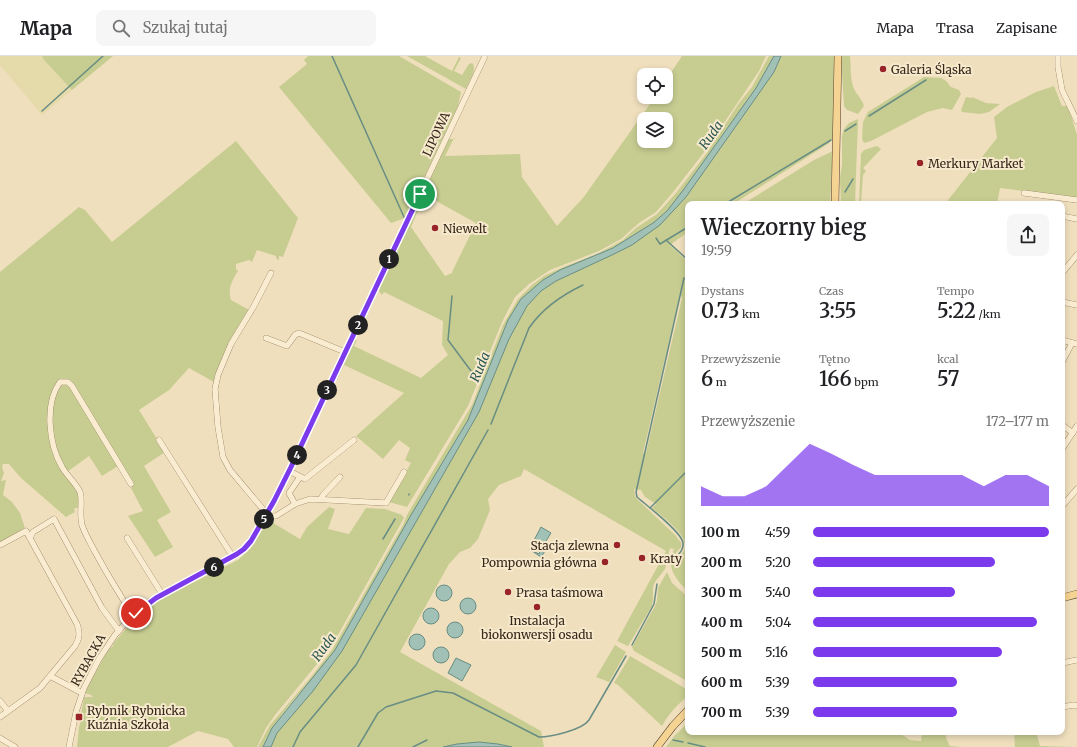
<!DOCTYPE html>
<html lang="pl">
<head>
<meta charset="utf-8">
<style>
	body { margin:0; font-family:Merriweather,serif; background:#f6f6f6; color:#202124; height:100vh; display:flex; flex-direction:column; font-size:15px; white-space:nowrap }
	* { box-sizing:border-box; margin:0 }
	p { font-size:13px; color:#757577 }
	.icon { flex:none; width:22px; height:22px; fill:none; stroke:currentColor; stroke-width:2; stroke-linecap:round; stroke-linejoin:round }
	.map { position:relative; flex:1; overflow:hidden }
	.details { position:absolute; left:685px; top:145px; width:380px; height:534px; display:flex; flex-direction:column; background:#fff; border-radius:8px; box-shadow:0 2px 6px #0003 }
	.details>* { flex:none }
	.controls { position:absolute; left:637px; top:12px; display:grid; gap:8px }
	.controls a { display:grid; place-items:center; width:36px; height:36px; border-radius:8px; background:#fff; box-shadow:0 2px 6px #0003; font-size:20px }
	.pin { position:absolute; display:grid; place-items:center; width:34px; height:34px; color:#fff; margin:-17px; border:2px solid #fff; border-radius:50%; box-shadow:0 1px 4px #0007 }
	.km { position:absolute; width:20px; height:20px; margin:-10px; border-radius:50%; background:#222; color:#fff; font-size:11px; line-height:20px; text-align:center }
	.round { display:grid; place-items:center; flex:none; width:42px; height:42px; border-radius:8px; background:#f6f6f6 }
	.overview { display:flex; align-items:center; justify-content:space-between; height:68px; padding:0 16px }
	h1 { font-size:22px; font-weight:600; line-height:30px }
	.stats { display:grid; grid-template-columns:repeat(3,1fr); gap:6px; height:68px; padding:4px 16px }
	.stats div { display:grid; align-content:center }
	.stats b { font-size:20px; font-weight:600 }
	.stats small { font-size:11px; font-weight:400 }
	.stats p { font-size:11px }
	.chart { height:112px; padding:8px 16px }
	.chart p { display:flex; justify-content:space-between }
	.chart svg { width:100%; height:72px; margin-top:4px; fill:#7c3aed; opacity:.7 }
	ul { padding:0 16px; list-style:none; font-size:13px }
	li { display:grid; grid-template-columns:64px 48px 1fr; align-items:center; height:30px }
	li i { height:10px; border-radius:5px; background:#7c3aed }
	header { display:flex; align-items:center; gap:24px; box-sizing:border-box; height:56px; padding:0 20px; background:#fff; border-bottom:1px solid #e0e0e0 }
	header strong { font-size:19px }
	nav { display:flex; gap:22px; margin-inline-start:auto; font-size:14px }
	.search { width:280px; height:36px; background:#f6f6f6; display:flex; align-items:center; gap:10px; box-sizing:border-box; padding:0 14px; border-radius:8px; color:#757577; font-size:15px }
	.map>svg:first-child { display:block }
	.farmland { fill:#e5daaa }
	.green { fill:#c7cd91; fill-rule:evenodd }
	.water { fill:#a1c0b6; stroke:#688d83 }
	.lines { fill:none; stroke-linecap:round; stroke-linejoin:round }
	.stream { stroke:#688d83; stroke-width:1.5 }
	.minor-casing { stroke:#876f55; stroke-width:6 }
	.major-casing { stroke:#543d2a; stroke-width:8 }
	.minor { stroke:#faecd0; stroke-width:5.5 }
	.major { stroke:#f5d392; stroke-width:7 }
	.route-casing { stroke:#fff; stroke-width:8 }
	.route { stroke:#7c3aed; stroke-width:5 }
	.poi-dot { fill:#982428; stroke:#f6e9cc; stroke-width:1.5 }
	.labels { text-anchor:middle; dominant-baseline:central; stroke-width:4; stroke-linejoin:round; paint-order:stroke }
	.poi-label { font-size:12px; fill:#36271b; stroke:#f6e9cc; text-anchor:start }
	.street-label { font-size:12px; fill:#36271b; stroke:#f6e9cc }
	.water-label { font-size:13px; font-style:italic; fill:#295652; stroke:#f6e9cc }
</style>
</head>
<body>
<header>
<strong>Mapa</strong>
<div class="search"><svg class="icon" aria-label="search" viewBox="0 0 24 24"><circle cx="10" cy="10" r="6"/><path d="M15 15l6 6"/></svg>Szukaj tutaj</div>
<nav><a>Mapa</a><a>Trasa</a><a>Zapisane</a></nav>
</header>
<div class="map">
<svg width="1077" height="691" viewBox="0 0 1077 691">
	<rect width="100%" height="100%" fill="#efdfbd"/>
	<polygon class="farmland" points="0,0 42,0 44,4 72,34 42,59 0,9"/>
	<g class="green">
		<polygon points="42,0 113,0 72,34 44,4"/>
		<polygon points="308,0 399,0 461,36 458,50 405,162 391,167 279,31 307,8 304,4"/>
		<path d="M407 0H425L452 15 459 1 461 2 454 15 462 19 469 8 472 7C478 14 469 25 466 33Z"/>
		<path d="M682 0H766L759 15 705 95 674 135 656 156 639 167 621 183 599 195 550 214 529 228 515 241 502 266 468 350 407 451 389 446 411 407 405 404 410 392 399 384 383 403 356 380 404 337 344 309 337 324H335L355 284H357L354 290 421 322 448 299 442 289 443 265 384 236 382 239 379 235 380 229 420 143H423L411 171 445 220 452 217 453 214 476 167 429 141 424 134 449 83 456 82H454L445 100 520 98 522 121 557 170 583 142 655 41H666V24ZM644 63H666V85H644Z"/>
		<path d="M769 0H774L756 32 684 133 667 155 653 167 613 192 560 214 543 224 521 243 508 264 468 364 411 459 347 575C339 588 332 600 322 611 301 637 276 660 263 691H258L270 669 311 621 332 594 403 469 407 459 463 364 472 349 503 269 518 243 532 229 544 220 561 212 599 197 623 184 636 172 657 158 676 137 706 98 739 47 752 31Z"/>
		<path d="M781 0H834L833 82 828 88 733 148H688V176L670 189 688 206V535C681 529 672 519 671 509 675 505 681 500 684 495 692 481 661 460 652 452L656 448 645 441 641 434 634 433 635 440 637 443 675 479 681 487V491L670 504 674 493 670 492 665 513 655 526 653 531V543L652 550 628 590 617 585 666 495 524 413 521 420 499 429 488 443 490 454 478 483 470 492 460 496 449 508 400 596 541 675 544 691H512L498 688 479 686 457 688 443 691H271L277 677 313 635 342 595 479 356 509 283 526 250 541 235 556 225 612 199 686 141 774 16ZM680 238 682 242 646 397H643Z"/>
		<path d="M841 0H850C851 9 850 21 853 30 855 38 862 42 864 50L858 58 847 54 844 50Z"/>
		<polygon points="924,21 941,22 946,25 951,31 959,34 961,38 952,54 943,52 927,56 871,85 864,87 862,83 863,66 868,56"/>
		<polygon points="1054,30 1062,50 1068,50 1077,79 1077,142 1000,132 997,148 985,147 985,148 945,148 997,82 994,61 1007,51 1036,36"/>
		<polygon points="966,41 972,42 972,41 986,47 1000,48 989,56 980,58 962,56 961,54"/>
		<polygon points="858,63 855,148 841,148 840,122 842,109 842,80 844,73 849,67"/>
		<path d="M236 85 298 162 283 201 279 200V203L277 204 276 200 257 194 252 206 249 204 236 208V213L238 215C233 223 227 233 231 244L251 255 214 326 189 312 169 334 139 354 165 396 144 410 171 456 157 464 173 491 155 501 128 460 143 455 131 432 133 429 70 325 65 323 58 327 49 369 65 418 79 439V452H75L74 454 75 456 66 461 21 422 9 408H3L2 411 4 417 1 425 6 424 3 439 12 446 20 457 25 472 0 486V216L79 151 85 154 112 186Z"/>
		<polygon points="877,90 881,93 863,112 866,115 863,119 861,148 859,148 861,98 864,94"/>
		<polygon points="833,95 830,148 743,148 814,104"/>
		<polygon points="61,328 68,328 118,410 102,420 89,400 67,416 54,390 52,363 53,347 57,335"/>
		<polygon points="329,451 335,453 328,473 349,478 366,452 385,453 402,459 404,462 331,591 275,659 266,672 257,691 234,691 228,683 198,675 168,691 77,691 79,671 83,659 81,658 84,642 84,641 93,641 91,639 85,637 90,626 108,594 114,589 112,589 136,561 151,549 170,538 238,504 251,492 268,464 300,483 307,471"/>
		<polygon points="667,516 672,527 688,541 688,622 687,625 634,595 632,591 655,550 657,545 658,532"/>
		<polygon points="615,589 626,596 609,626 596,621"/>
		<path d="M630 600 688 634V640C677 649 669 657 662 670L618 629 614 627Z"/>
		<polygon points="688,667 688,676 898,676 910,684 921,685 922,676 946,676 946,682 950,690 961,691 666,691 675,679"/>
		<polygon points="1014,676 1036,676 1040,690 1073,691 1015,691"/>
	</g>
	<g class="water">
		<polygon points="774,0 781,0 774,16 686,141 660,169 632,189 612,199 556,225 541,235 527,250 509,283 479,356 342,595 313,635 277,677 271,691 263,691 272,672 335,594 411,459 468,364 508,264 521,243 543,224 560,214 613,192 653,167 667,155 684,133 756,32"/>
		<polygon points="541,471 551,477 541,493 545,495 541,501 529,493 539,498 540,495 531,490"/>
		<circle cx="444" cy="537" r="8"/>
		<circle cx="468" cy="550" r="8"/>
		<circle cx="431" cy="560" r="8"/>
		<circle cx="455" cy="574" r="8"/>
		<circle cx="417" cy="586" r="8"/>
		<circle cx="441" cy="599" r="8"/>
		<polygon points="456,602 471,609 462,625 448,617"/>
		<polygon points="479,686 498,688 512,691 443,691 457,688"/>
	</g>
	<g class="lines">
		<g class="stream">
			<polyline points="332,0 404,161"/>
			<polyline points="42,55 103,0"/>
			<polyline points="869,60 926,24"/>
			<polyline points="845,75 856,68"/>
			<polyline points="845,136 853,123"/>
			<polyline points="725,148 831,84"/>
			<polyline points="656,182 660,188 688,171"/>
			<polyline points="666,184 688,204"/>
			<polyline points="452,240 448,284 477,323"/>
			<path d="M491 368 529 272C542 253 562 239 583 229"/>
			<polyline points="409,439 409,438"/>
			<polyline points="650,452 688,414"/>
			<polyline points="383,483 395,463"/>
			<path d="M674 503C678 499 684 494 683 487 682 476 646 449 637 441L636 436 684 222"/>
			<polyline points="632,589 654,548 657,528"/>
			<polyline points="673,684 683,686"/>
			<polyline points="688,687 705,691"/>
			<polyline points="293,691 300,676 356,609 488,374"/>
			<path d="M358 691 378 657 386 651 436 635 453 637 539 681C551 681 582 674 589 664L626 600"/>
			<polyline points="413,691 427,684"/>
		</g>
		<defs>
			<g id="minor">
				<polyline points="1058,0 1058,11 1062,34 1077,65"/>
				<polyline points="1024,137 1077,144"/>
				<polyline points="1062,160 1077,163"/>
				<polyline points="1062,217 1077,199"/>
				<polyline points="1062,246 1077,249"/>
				<polyline points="266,282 287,290 295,279 299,277 345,296"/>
				<polyline points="1062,284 1077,288"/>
				<polyline points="1062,306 1072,287"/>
				<polyline points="1062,369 1073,377"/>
				<polyline points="159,384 233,501"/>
				<polyline points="1062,393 1077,370"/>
				<polyline points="289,415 305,423 354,384"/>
				<path d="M131 428 72 330 68 326H60C44 348 49 389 62 411 67 420 76 427 80 436 83 444 79 458 82 469 85 478 90 486 94 494 106 516 119 538 133 559"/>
				<polyline points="321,443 323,439 340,421"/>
				<polyline points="295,448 289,437 300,421"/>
				<polyline points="1062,450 1077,433"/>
				<polyline points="267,458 230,414 223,401 218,371 215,333 218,319 231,288 254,250 271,217"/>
				<polyline points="266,460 276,460 295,448 310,443 386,447 404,416"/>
				<polyline points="30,482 33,476 54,463 102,552 119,575"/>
				<polyline points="127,482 162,538"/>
				<path d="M0 489 26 475 77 568C80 576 80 582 75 590L40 632 0 661"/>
				<polyline points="1062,607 1077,604"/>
				<polyline points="50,620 82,637"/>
				<polyline points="0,645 8,655"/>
				<polyline points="1062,651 1074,649 1077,650"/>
				<polyline points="0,682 15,691"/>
				<polyline points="69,691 76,656 84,632 99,603 115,579 130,562 150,545 224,506 246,491 261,468 291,411 485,0"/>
			</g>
			<g id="major">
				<polyline points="835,148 838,0"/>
				<polyline points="1062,542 1077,538"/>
				<polyline points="657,691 673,670 688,654"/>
			</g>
		</defs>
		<use href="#minor" class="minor-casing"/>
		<use href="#major" class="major-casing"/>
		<use href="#minor" class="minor"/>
		<use href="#major" class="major"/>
	</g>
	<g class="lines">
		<defs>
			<polyline id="route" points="136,557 156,542 237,498 244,493 251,485 274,445 291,411 420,138"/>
		</defs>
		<use href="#route" class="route-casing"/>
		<use href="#route" class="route"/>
	</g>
	<g class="poi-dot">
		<circle cx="883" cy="13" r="4"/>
		<circle cx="920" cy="107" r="4"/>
		<circle cx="435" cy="172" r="4"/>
		<circle cx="617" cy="489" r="4"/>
		<circle cx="642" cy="502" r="4"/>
		<circle cx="605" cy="506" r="4"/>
		<circle cx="508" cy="536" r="4"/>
		<circle cx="537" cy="551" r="4"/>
		<rect x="75" y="657" width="8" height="8" rx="2"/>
	</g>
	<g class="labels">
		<g class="poi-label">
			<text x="891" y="13">Galeria Śląska</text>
			<text x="928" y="107">Merkury Market</text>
			<text x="443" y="172">Niewelt</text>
			<text x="609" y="489" text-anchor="end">Stacja zlewna</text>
			<text x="650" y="502">Kraty</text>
			<text x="597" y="506" text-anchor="end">Pompownia główna</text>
			<text x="516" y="536">Prasa taśmowa</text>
			<text x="537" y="564" text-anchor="middle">Instalacja<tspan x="537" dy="14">biokonwersji osadu</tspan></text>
			<text x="87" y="654">Rybnik Rybnicka<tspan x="87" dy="14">Kuźnia Szkoła</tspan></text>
		</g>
		<g class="street-label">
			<text transform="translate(436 78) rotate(-65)">LIPOWA</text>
			<text transform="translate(88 604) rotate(-61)">RYBACKA</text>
		</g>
		<g class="water-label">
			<text transform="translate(711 79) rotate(-55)">Ruda</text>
			<text transform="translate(480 311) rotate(-67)">Ruda</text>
			<text transform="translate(324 591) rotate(-54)">Ruda</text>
		</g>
	</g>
</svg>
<div class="controls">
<a><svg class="icon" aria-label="locate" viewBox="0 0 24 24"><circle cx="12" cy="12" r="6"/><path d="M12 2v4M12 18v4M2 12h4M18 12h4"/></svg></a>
<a><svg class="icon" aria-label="layers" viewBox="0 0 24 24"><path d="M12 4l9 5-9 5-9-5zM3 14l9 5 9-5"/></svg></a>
</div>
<div class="pin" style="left:420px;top:138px;background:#1e9e55"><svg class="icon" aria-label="arrive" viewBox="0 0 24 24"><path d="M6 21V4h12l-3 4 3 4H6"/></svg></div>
<div class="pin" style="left:136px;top:557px;background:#d93025"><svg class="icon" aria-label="check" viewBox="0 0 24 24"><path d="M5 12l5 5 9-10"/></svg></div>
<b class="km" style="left:389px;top:203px">1</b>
<b class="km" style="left:358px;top:269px">2</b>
<b class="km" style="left:327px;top:334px">3</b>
<b class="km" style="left:297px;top:399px">4</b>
<b class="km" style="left:264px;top:463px">5</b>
<b class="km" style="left:214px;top:511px">6</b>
<section class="details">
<div class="overview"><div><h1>Wieczorny bieg</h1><p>19:59</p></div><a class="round"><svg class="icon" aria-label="share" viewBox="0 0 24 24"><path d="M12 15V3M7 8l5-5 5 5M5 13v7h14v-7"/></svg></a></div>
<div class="stats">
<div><p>Dystans</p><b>0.73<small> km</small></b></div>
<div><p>Czas</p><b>3:55</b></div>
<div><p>Tempo</p><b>5:22<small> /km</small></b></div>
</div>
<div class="stats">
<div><p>Przewyższenie</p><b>6<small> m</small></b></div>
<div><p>Tętno</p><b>166<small> bpm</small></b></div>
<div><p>kcal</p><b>57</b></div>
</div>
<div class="chart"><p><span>Przewyższenie</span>172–177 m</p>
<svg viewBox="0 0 160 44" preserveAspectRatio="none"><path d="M0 44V32L10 38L20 38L30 32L40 19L50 6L60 12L70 19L80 25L90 25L100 25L110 25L120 25L130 32L140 25L150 25L160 32V44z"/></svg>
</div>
<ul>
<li><b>100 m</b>4:59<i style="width:100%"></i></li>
<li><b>200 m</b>5:20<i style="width:77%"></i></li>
<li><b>300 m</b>5:40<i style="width:60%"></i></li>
<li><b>400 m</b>5:04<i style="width:95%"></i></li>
<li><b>500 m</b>5:16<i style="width:80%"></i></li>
<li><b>600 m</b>5:39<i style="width:61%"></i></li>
<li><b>700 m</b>5:39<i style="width:61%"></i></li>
</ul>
</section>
</div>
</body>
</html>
